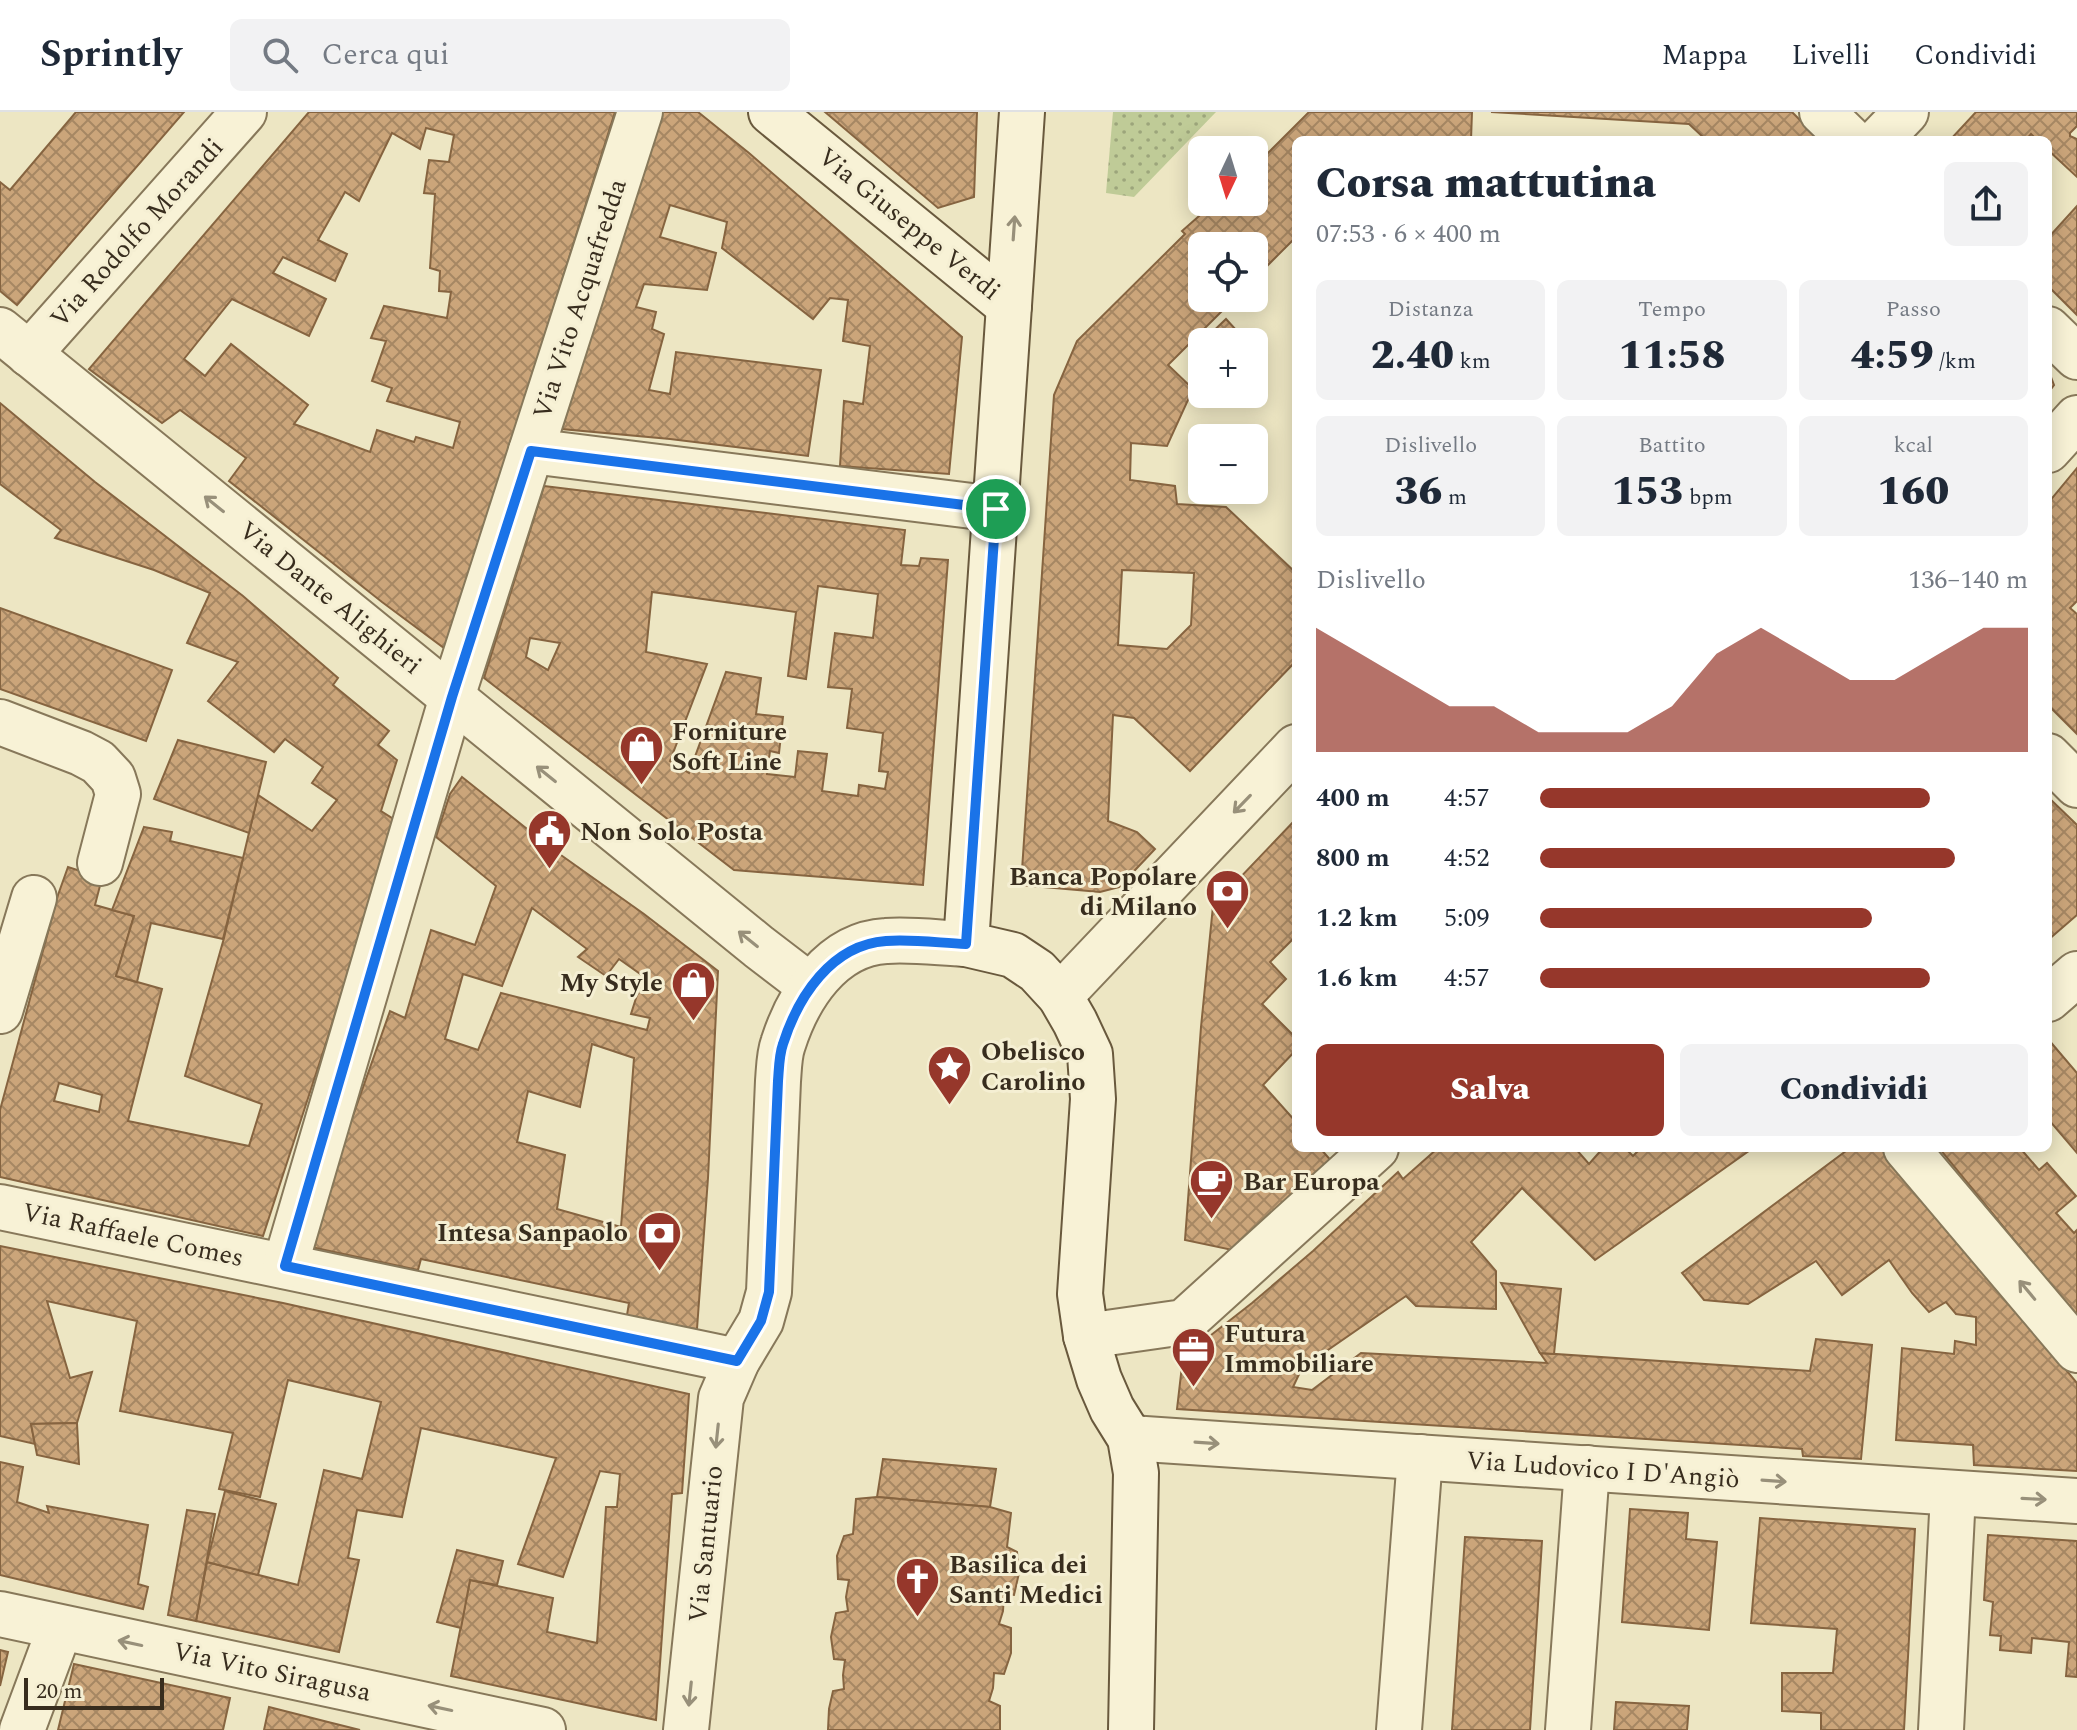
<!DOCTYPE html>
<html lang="it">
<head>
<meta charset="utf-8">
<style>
	body { margin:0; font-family:Spectral,serif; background:#f2f2f3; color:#1f2937; height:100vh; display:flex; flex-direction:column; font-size:30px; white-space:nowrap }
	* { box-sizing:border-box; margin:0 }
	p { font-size:26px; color:#747a83 }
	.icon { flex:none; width:44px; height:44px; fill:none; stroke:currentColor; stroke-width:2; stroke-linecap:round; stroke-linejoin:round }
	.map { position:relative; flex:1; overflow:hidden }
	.details { position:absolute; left:1292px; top:24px; width:760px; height:1016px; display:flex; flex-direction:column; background:#fff; border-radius:12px; box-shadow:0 4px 20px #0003 }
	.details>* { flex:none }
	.needle { width:52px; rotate:184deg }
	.tools { position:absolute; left:1188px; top:24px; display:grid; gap:16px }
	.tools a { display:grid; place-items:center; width:80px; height:80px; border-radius:12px; background:#fff; box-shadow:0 4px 20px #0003; font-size:40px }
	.scale { position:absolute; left:24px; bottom:20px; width:140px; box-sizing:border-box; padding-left:8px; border:4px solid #382d1e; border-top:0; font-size:22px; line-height:28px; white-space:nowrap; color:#382d1e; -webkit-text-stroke:6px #f5efd3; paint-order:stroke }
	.pin { position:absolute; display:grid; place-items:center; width:68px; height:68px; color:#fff; margin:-34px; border:4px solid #fff; border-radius:50%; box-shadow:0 2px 8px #0007 }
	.round { display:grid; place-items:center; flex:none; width:84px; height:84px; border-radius:12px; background:#f2f2f3 }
	.headline { display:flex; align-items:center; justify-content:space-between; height:136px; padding:0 24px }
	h1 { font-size:44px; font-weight:800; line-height:60px }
	.stats { display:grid; grid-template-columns:repeat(3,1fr); gap:12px; height:136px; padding:8px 24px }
	.stats div { display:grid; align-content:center; border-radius:12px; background:#f2f2f3; text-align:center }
	.stats b { font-size:40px; font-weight:800 }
	.stats small { font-size:22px; font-weight:400 }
	.stats p { font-size:22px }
	.chart { height:224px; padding:16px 24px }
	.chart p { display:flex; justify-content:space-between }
	.chart svg { width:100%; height:144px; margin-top:8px; fill:#96372b; opacity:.7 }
	.primary-button { display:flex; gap:16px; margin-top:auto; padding:16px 24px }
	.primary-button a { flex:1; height:92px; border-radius:12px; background:#96372b; color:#fff; font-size:32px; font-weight:800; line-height:92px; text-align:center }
	.primary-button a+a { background:#f2f2f3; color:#1f2937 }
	ul { padding:0 24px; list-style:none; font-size:26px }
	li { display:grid; grid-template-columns:128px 96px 1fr; align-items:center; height:60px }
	li i { height:20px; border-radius:10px; background:#96372b }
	header { display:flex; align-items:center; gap:48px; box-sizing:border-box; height:112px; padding:0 40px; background:#fff; border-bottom:2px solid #e0e1e3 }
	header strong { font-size:38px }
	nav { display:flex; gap:44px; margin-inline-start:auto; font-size:28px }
	.search { width:560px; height:72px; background:#f2f2f3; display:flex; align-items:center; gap:20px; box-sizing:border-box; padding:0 28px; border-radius:12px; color:#747a83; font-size:30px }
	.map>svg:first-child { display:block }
	.grass { fill:url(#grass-dots) }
	.building { fill:url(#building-cross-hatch); stroke:#866440; stroke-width:2; fill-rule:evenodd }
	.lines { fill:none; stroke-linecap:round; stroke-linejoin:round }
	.street-casing { stroke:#87785a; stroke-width:48 }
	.secondary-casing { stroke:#69593d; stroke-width:48 }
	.street { stroke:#f8f2d6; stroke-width:44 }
	.secondary { stroke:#f8f2d6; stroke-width:44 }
	.oneway { stroke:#98907a }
	.route-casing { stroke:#fff; stroke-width:16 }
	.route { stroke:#1a73e8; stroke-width:10 }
	.labels { text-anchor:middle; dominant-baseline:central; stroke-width:6; stroke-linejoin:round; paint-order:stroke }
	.street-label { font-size:26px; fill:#382d1e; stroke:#f5efd3 }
	.poi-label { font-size:26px; font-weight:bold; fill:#382d1e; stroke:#f5efd3; text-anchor:start }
</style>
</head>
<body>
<header>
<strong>Sprintly</strong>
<div class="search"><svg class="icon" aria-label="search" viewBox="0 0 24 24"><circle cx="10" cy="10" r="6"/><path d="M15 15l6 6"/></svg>Cerca qui</div>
<nav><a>Mappa</a><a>Livelli</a><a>Condividi</a></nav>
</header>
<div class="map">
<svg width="2077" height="1618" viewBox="0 0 2077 1618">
	<defs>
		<pattern id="grass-dots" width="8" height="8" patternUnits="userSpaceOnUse" patternTransform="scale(2)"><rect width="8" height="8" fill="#bfcb97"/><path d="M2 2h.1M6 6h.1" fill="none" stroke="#9ca57b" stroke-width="1.8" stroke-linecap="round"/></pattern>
		<pattern id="building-cross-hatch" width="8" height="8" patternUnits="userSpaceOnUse" patternTransform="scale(2)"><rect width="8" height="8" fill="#cba57a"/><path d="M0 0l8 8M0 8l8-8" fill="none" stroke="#a68763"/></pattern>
	</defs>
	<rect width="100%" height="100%" fill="#ede6c3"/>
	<polygon class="grass" points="1113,0 1216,0 1134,85 1106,81"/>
	<g class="building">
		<polygon points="76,0 184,0 17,193 0,179 0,70 10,78"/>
		<path d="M309 0H615L484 416 448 539 382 490 229 369 246 346 180 298 162 311 89 257ZM426 16 454 23 449 50 429 48 424 81 435 82 430 156 440 159 439 179 451 180 447 206 384 194 371 226 386 229 372 269 392 276 387 289 460 310 453 336 416 325 414 330 377 318 370 340 294 312 308 293 231 232 205 264 184 247 232 187 309 224 326 187 273 161 283 145 335 169 347 142 318 128 345 80 359 89 392 21 420 37Z"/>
		<polygon points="661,0 698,0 749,41 962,225 949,362 840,354 844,289 863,292 870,234 843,229 848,188 830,186 813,207 722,136 727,110 670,93 660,125 716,141 707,178 644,172 636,195 656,200 652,217 664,222 649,278 670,282 676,240 821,258 808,344 670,327 562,317"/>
		<polygon points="825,0 977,0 974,85 938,96"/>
		<path d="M1309 0H1472L1471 28H1296V125L1254 167V134H1202V186H1235L1168 253 1193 277 1167 334 1131 331 1130 368 1175 374 1177 392 1226 395 1296 461V549L1190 659 1134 606 1113 603 1108 709 1137 720 1155 737 1119 775 1100 780 1021 773 1054 283 1077 229 1185 122 1182 119 1215 90H1254V47L1266 43ZM1122 458 1194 461 1191 513 1167 537 1118 533Z"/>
		<polygon points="1491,0 1792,0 1820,28 1703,28 1704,26 1689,12"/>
		<polygon points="1976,0 2077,0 2077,14 2070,21 2070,24 2077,27 2077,65 2048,38 2048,28 2037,28 2031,22 2026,28 1950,28"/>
		<polygon points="2077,94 2077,203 2048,174 2048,126"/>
		<polygon points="1226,207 1247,230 1202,230"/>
		<polygon points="1202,230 1202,249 1193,239"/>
		<polygon points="2048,257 2054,273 2048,281"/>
		<path d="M0 291 95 370 243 484 338 566 333 573 389 619 378 633 397 648 381 699 395 708 327 928 263 1124 0 1065V998L58 783 68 755 102 766 95 793 134 804 116 864 162 877 128 1009 249 1034 262 992 185 964 224 826 258 683 312 719 337 688 312 671 323 655 285 627 274 640 208 589 238 550 187 531 210 481 154 458 55 426 61 418 0 372ZM59 971 102 983 99 1000 54 989Z"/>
		<polygon points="2077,356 2077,489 2070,496 2077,502 2077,622 2048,593 2048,391"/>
		<path d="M544 374 905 418 901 453 919 454 921 446 948 448 923 773 734 758 484 566ZM818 474 878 482 873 526 835 521 828 575 852 577 847 616 883 621 879 659 888 660 885 677 859 673 858 684 822 679 827 642 798 639 795 665 767 662 770 639 779 641 783 605 756 602 761 566 726 560 689 661 670 649 707 552 646 540 652 480 796 500 788 564 806 567ZM530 526 560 531 548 558 526 545Z"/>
		<polygon points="0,496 172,558 146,629 0,577"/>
		<polygon points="178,628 266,650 249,721 154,687"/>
		<path d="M462 665 551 736 644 802 718 859 708 1066 697 1217 626 1209 629 1191 421 1147 418 1158 311 1135 331 1066 390 899 405 906 431 818 475 833 496 774 436 725 450 682ZM532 796 587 837 578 845 606 864 619 847 643 864 631 902 650 906 647 918 501 881 478 938 445 927 463 862 502 874ZM592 932 634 946 621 1115 557 1097 565 1043 517 1030 528 979 580 995Z"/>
		<polygon points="2048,685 2077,713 2077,803 2048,828"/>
		<polygon points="1296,707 1296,828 1294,826 1270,850 1286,867 1262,892 1296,926 1296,938 1263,973 1296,1010 1296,1036 1320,1036 1333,1051 1237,1139 1185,1128 1201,915 1213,794"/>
		<polygon points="144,715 172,720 170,729 243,746 223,827 151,811 137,870 116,864 134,804 112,798"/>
		<polygon points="2048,927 2077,961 2077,1041 2048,1007"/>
		<polygon points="1438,1036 1575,1036 1589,1052 1603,1036 1625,1036 1633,1044 1641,1036 1753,1036 1595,1148 1522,1076 1471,1130 1496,1159 1496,1197 1416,1194 1406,1184 1302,1256 1293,1275 1312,1278 1361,1241 1547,1251 1540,1241 1810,1259 1816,1227 1872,1233 1861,1347 1803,1344 1802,1337 1177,1297 1183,1245 1252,1191 1313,1139 1398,1060 1403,1067"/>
		<polygon points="1850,1036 1881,1036 2077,1271 2077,1359 1974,1353 1973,1333 1896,1328 1902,1236 1954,1242 1955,1229 1976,1233 1976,1205 1956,1202 1946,1190 1929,1200 1912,1181 1889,1148 1842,1183 1816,1149 1748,1192 1704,1188 1682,1161"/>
		<polygon points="1939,1036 2020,1036 2039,1058 2047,1051 2076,1084 2056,1101 2074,1121 2077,1118 2077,1205"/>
		<polygon points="0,1134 283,1191 689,1282 682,1381 672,1382 656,1608 451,1564 470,1468 553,1486 547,1520 597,1531 606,1395 617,1395 620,1362 600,1359 563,1465 518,1452 556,1346 421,1316 402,1405 357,1398 348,1446 359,1448 339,1540 196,1509 207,1450 298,1473 324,1358 362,1367 381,1290 288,1268 260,1385 219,1377 233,1321 120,1299 137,1209 47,1189 70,1266 92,1260 77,1311 31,1312 35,1332 0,1324"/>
		<polygon points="1501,1171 1561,1177 1554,1242 1540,1241"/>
		<polygon points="77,1311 79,1352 37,1343 31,1312"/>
		<polygon points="883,1347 996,1357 990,1395 877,1385"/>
		<polygon points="0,1350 23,1355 17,1390 49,1401 47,1394 148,1413 138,1472 148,1475 143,1497 0,1463"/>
		<polygon points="225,1379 276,1392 258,1463 207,1450"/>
		<polygon points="877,1385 990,1395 1011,1401 1007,1435 1017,1440 1019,1461 1014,1483 1004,1482 1003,1499 999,1512 1011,1516 1011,1541 1004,1562 994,1561 993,1576 989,1589 1000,1594 1000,1618 828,1618 829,1597 833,1579 844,1577 843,1563 845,1548 834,1547 831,1525 836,1501 848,1499 846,1485 849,1468 838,1467 837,1444 844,1424 853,1422 856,1387"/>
		<polygon points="1630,1397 1688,1401 1686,1427 1717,1430 1709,1518 1622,1510"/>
		<polygon points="187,1398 215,1402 196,1509 168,1503"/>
		<polygon points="1760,1406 1915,1417 1904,1618 1821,1618 1821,1601 1782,1599 1782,1561 1833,1561 1837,1517 1751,1511"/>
		<polygon points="1988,1423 2077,1429 2077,1565 2066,1564 2069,1530 2032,1526 2031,1541 2000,1538 2001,1524 1990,1523 1993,1490 1984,1488"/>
		<polygon points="1465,1425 1542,1429 1530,1618 1452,1618"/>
		<polygon points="457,1438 503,1449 497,1473 470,1468 461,1516 437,1510"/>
		<polygon points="0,1538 8,1540 0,1574"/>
		<polygon points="74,1552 230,1586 223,1618 58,1618"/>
		<polygon points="1616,1590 1689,1594 1687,1618 1614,1618"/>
		<polygon points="269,1595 328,1610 360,1618 264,1618"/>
	</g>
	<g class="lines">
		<defs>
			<g id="street">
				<polyline points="1822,0 1851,28"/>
				<polyline points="1879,28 1906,0"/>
				<polyline points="2048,217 2077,245"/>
				<polyline points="0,218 759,835 810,874"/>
				<polyline points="29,242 244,0"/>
				<polyline points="2048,338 2077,306"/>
				<polyline points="531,339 996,397"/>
				<polyline points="0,610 81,641 98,650 113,666 118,682 100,751"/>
				<polyline points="2048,644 2077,673"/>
				<polyline points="1060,884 1296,635"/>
				<polyline points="2048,887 2077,862"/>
				<polyline points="0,899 34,786"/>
				<polyline points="1906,1036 2077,1238"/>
				<polyline points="0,1095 737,1249"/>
				<polyline points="285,1154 452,585 640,0"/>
				<polyline points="1086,1224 1184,1210 1376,1036"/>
				<polyline points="1130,1326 2077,1389"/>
				<polyline points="0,1502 543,1618"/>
				<polyline points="22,1618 60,1516"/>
				<path d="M686 1618 721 1286 737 1249 761 1209 769 1180 778 969C779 957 779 943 783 932 798 885 831 832 886 829 912 827 940 831 966 832"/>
				<polyline points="1399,1618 1420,1345"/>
				<polyline points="1568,1618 1587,1356"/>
				<polyline points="1941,1618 1953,1382"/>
			</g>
			<g id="secondary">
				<polyline points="771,0 1009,194"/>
				<polyline points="1022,0 966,832 1013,843 1037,859 1060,884 1075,910 1090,942 1093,987 1080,1182 1086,1224 1099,1267 1112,1297 1130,1326 1136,1361 1131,1618"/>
			</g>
		</defs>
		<use href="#street" class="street-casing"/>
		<use href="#secondary" class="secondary-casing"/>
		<use href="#street" class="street"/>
		<use href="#secondary" class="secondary"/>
	</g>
	<defs><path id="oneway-shaft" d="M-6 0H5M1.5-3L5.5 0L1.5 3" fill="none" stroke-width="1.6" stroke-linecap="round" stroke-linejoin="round" transform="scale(2)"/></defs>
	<g class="oneway">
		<use href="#oneway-shaft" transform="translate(1014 116) rotate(-86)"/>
		<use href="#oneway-shaft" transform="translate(214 392) rotate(-141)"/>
		<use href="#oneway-shaft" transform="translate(546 662) rotate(-141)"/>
		<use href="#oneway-shaft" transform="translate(1242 692) rotate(134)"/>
		<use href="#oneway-shaft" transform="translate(748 827) rotate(-141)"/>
		<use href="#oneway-shaft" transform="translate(2027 1178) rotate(-130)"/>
		<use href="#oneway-shaft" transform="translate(717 1324) rotate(96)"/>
		<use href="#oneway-shaft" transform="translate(1207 1331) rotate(4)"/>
		<use href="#oneway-shaft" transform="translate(1774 1369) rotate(4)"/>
		<use href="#oneway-shaft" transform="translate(2034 1387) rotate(3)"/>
		<use href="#oneway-shaft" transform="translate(130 1531) rotate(-168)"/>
		<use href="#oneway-shaft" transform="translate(690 1582) rotate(96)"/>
		<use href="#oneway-shaft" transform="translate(440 1596) rotate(-168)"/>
	</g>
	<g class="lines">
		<defs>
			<path id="route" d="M531 339 996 397 966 832C940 831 912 827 886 829 831 833 798 885 783 932 779 943 779 957 778 969L769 1180 761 1209 737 1249 285 1154 452 585Z"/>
		</defs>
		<use href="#route" class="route-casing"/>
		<use href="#route" class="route"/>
	</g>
	<defs>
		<symbol id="shop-pin" viewBox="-11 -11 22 30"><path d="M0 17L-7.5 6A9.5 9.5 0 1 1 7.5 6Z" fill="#96372b" stroke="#f5efd3"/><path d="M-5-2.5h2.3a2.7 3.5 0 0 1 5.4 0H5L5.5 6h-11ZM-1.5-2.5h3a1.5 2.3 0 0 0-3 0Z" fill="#fff"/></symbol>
		<symbol id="civic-pin" viewBox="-11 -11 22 30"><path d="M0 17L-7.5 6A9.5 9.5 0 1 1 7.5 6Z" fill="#96372b" stroke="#f5efd3"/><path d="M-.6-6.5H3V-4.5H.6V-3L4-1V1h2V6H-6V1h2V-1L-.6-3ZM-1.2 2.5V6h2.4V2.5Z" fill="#fff"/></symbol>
		<symbol id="bank-pin" viewBox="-11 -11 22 30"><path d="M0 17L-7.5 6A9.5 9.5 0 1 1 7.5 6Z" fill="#96372b" stroke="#f5efd3"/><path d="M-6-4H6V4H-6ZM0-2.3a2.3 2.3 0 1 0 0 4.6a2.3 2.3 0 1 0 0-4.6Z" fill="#fff"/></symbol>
		<symbol id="sight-pin" viewBox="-11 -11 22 30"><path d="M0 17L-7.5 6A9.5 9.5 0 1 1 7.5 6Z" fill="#96372b" stroke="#f5efd3"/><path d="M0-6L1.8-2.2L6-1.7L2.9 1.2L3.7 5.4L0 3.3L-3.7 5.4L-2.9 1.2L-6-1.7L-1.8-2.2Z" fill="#fff"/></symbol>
		<symbol id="cafe-pin" viewBox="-11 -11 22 30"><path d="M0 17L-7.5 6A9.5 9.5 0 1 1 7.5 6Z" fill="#96372b" stroke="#f5efd3"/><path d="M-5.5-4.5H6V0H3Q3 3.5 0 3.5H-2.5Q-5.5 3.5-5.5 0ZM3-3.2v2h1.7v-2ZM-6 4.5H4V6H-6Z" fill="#fff"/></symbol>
		<symbol id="office-pin" viewBox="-11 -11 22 30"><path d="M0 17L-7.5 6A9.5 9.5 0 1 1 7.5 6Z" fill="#96372b" stroke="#f5efd3"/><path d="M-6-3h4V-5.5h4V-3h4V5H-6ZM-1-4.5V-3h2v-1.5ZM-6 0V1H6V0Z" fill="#fff"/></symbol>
		<symbol id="church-pin" viewBox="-11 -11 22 30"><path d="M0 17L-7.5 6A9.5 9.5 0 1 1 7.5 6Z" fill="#96372b" stroke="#f5efd3"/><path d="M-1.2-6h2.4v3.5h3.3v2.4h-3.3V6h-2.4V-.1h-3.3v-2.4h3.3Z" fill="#fff"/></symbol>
	</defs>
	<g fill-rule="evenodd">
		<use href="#shop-pin" x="616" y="610" width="51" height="69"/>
		<use href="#civic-pin" x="524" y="694" width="51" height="69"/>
		<use href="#bank-pin" x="1202" y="754" width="51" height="69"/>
		<use href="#shop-pin" x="668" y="846" width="51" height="69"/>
		<use href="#sight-pin" x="924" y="930" width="51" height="69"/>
		<use href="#cafe-pin" x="1186" y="1044" width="51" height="69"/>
		<use href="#bank-pin" x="634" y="1096" width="51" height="69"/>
		<use href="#office-pin" x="1168" y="1212" width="51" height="69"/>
		<use href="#church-pin" x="892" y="1442" width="51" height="69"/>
	</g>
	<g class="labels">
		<g class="street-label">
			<text transform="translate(909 112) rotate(39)">Via Giuseppe Verdi</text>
			<text transform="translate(137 121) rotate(-48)">Via Rodolfo Morandi</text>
			<text transform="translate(580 187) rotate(-72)">Via Vito Acquafredda</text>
			<text transform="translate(330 486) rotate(39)">Via Dante Alighieri</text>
			<text transform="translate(133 1123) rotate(12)">Via Raffaele Comes</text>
			<text transform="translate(1603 1358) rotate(4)">Via Ludovico I D'Angiò</text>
			<text transform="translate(706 1432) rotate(-84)">Via Santuario</text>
			<text transform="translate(272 1560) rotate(12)">Via Vito Siragusa</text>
		</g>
		<g class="poi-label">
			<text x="672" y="620">Forniture<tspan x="672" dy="30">Soft Line</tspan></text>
			<text x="580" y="720">Non Solo Posta</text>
			<text x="1197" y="765" text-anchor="end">Banca Popolare<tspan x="1197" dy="30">di Milano</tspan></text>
			<text x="663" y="871" text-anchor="end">My Style</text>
			<text x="981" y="940">Obelisco<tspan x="981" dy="30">Carolino</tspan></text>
			<text x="1243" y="1070">Bar Europa</text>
			<text x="628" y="1121" text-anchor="end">Intesa Sanpaolo</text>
			<text x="1224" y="1222">Futura<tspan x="1224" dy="30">Immobiliare</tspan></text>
			<text x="949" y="1453">Basilica dei<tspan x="949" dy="30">Santi Medici</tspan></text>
		</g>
	</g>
</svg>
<div class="tools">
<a><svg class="needle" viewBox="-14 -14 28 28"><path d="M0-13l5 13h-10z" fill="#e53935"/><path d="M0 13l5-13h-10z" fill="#747a83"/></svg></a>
<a><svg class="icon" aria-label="locate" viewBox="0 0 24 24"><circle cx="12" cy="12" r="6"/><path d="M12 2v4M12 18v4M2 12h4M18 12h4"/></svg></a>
<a>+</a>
<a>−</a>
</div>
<div class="scale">20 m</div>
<div class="pin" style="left:996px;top:397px;background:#1e9e55"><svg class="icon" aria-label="arrive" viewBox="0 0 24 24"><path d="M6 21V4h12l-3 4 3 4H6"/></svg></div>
<section class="details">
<div class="headline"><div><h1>Corsa mattutina</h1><p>07:53 · 6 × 400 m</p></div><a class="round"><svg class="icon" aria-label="share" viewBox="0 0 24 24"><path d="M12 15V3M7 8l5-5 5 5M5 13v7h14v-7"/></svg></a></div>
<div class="stats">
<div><p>Distanza</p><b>2.40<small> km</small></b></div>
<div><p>Tempo</p><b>11:58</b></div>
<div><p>Passo</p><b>4:59<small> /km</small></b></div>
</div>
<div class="stats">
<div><p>Dislivello</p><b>36<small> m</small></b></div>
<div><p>Battito</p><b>153<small> bpm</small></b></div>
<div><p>kcal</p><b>160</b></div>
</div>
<div class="chart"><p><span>Dislivello</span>136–140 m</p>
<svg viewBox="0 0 160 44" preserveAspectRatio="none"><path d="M0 44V6L10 14L20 22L30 30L40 30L50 38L60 38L70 38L80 30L90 14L100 6L110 14L120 22L130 22L140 14L150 6L160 6V44z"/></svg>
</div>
<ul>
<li><b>400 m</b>4:57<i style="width:80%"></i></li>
<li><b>800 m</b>4:52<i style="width:85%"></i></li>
<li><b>1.2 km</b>5:09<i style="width:68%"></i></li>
<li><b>1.6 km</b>4:57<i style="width:80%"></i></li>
</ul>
<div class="primary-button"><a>Salva</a><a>Condividi</a></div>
</section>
</div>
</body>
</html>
